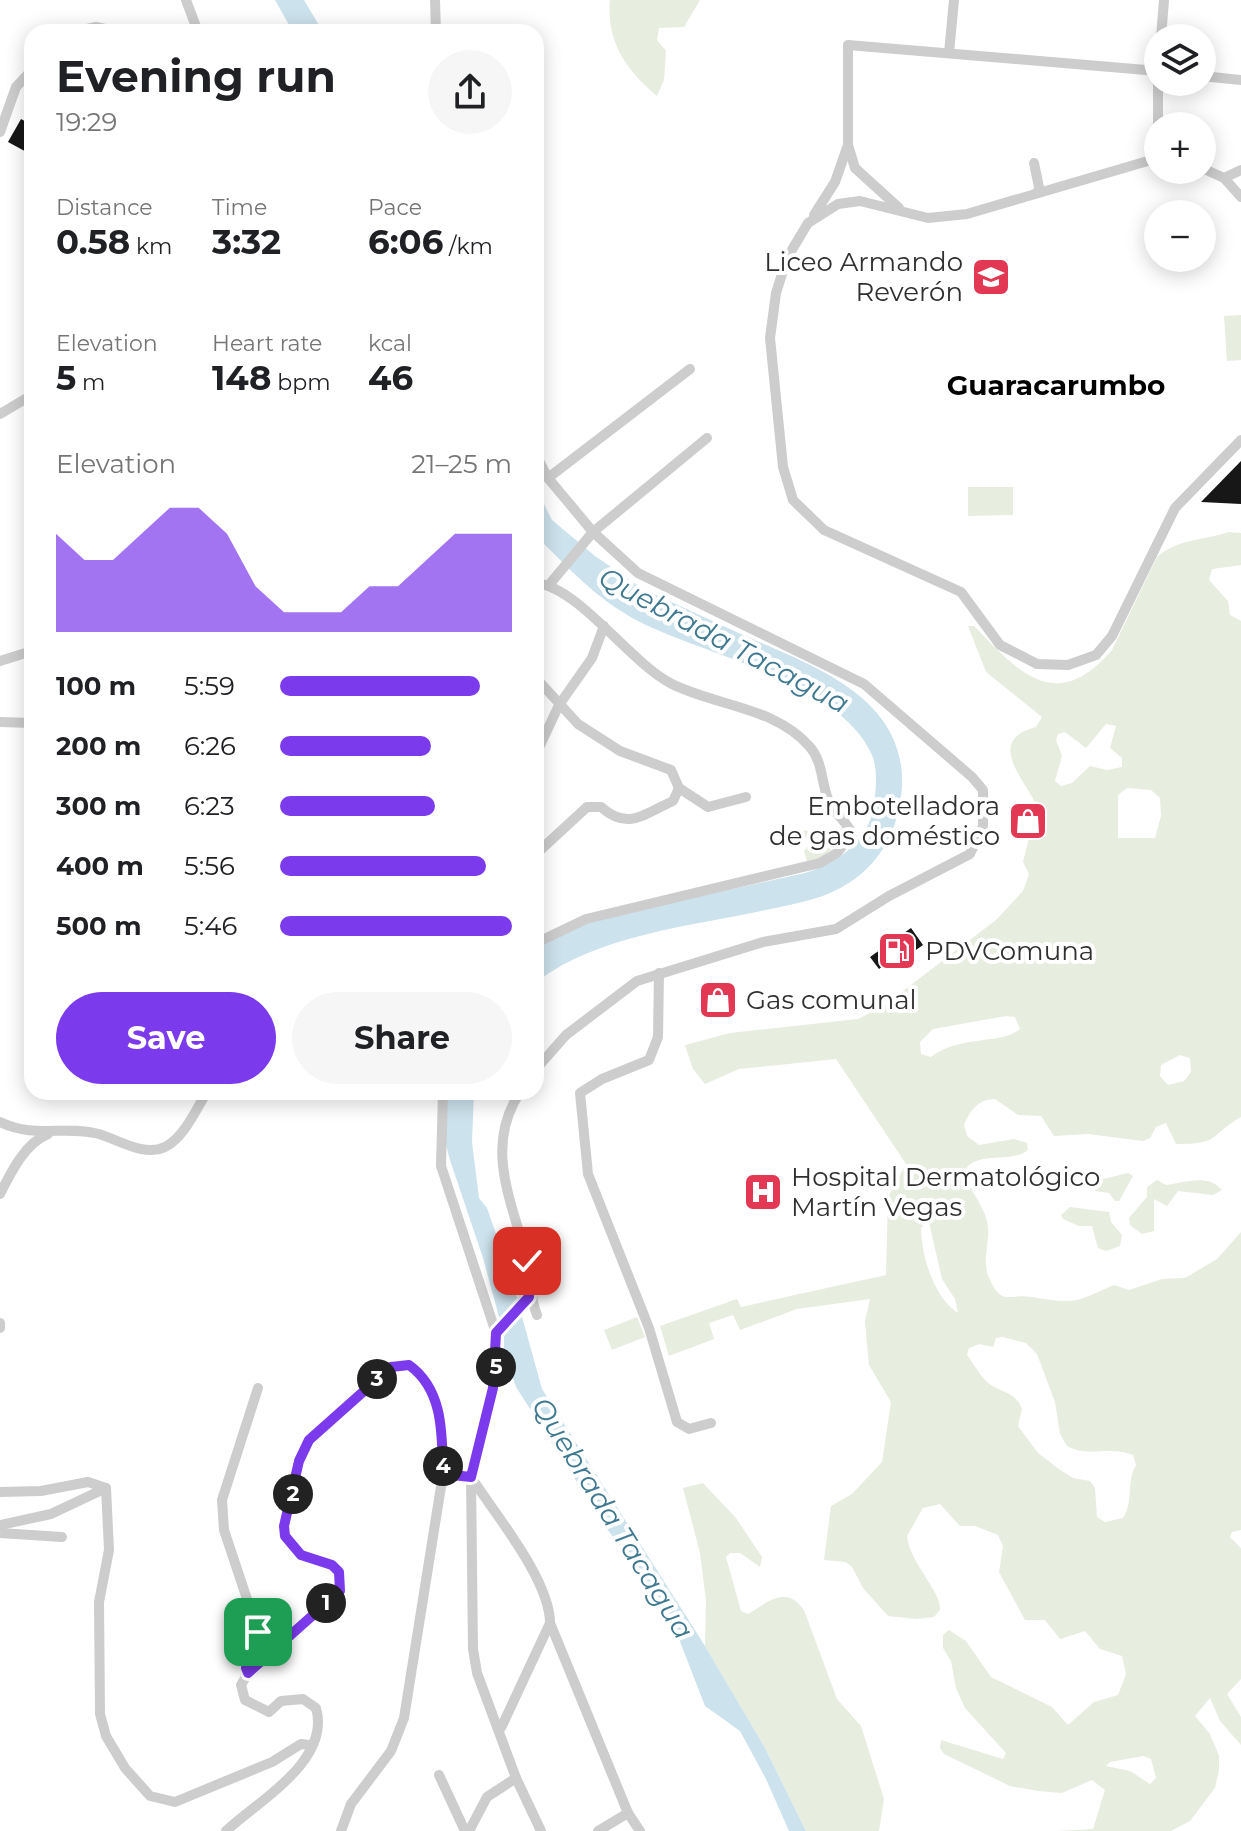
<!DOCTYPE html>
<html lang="en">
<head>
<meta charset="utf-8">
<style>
	body { margin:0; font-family:Montserrat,sans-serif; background:#f6f6f6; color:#202124; height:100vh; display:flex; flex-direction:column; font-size:30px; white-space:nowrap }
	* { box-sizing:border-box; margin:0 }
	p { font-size:26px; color:#757577 }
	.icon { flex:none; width:44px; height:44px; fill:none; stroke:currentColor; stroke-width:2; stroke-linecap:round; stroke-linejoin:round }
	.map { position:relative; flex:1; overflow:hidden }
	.drawer { position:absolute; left:24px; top:24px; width:520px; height:1076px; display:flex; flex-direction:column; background:#fff; border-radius:24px; box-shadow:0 4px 20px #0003 }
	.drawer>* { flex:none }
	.fabs { position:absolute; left:1144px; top:24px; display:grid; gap:16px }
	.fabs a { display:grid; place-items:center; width:72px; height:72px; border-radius:50%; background:#fff; box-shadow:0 4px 20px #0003; font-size:40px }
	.pin { position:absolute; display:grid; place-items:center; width:68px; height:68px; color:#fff; margin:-34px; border-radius:16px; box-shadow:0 4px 12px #0006 }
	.km { position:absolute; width:40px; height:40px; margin:-20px; border-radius:50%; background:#222; color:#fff; font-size:22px; line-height:40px; text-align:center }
	.round { display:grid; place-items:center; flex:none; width:84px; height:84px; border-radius:42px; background:#f6f6f6 }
	.head { display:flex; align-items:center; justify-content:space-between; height:136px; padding:0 32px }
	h1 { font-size:44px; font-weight:700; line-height:60px }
	.stats { display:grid; grid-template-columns:repeat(3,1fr); gap:12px; height:136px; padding:8px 32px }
	.stats div { display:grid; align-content:center }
	.stats b { font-size:34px; font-weight:700 }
	.stats small { font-size:22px; font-weight:400 }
	.stats p { font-size:22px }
	.chart { height:224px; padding:16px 32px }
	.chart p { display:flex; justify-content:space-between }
	.chart svg { width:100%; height:144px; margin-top:8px; fill:#7c3aed; opacity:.7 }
	.primary-button { display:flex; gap:16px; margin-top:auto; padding:16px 32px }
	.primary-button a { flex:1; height:92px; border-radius:48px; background:#7c3aed; color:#fff; font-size:32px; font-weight:700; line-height:92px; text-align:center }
	.primary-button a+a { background:#f6f6f6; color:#202124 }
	ul { padding:0 32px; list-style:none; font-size:26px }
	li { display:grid; grid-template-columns:128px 96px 1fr; align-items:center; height:60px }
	li i { height:20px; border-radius:10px; background:#7c3aed }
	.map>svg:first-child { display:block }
	.green { fill:#e7eddf; fill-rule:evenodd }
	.water { fill:#cce2ec }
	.building { fill:#171717 }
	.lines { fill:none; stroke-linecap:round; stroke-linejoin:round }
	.minor { stroke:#cdcdcd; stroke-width:10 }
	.route-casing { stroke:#fff; stroke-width:16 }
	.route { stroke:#7c3aed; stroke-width:10 }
	.labels { text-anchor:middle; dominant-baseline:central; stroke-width:8; stroke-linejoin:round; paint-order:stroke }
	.poi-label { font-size:26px; fill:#303030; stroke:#fff; text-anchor:start }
	.neighbourhood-label { font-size:28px; font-weight:bold; fill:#000; stroke:#fff }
	.water-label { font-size:28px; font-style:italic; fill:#3f7991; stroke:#fff }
</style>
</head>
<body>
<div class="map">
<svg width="1241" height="1831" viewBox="0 0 1241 1831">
	<rect width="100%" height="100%" fill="#fff"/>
	<g class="green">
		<path d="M610 0H700L684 27 659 28 657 40 666 51 664 80 657 96C626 70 606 41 610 0Z"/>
		<polygon points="1241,315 1241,360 1227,361 1224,316"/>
		<polygon points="968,487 1013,487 1013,515 968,516"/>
		<path d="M1229 532 1241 533V565L1212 569 1209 580 1228 601 1230 615 1241 621V1117C1207 1137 1221 1144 1176 1144L1166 1123 1156 1127 1150 1138 1143 1141 1088 1134 1054 1136 1041 1116 1018 1115 995 1099C978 1099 970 1111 964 1125L967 1136 979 1145 1014 1139 1027 1143 1028 1150C1011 1164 978 1151 966 1169 967 1191 985 1204 988 1226 990 1242 982 1259 988 1275 1001 1308 1008 1293 1032 1297 1076 1304 1073 1303 1114 1285L1129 1290 1162 1279 1185 1278 1217 1259 1241 1232V1530L1232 1532 1230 1537 1241 1548V1679L1227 1694 1241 1717V1745L1220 1721 1210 1698 1195 1716 1210 1734 1219 1756V1770L1215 1788 1190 1821 1171 1831H1057L1093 1829 1105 1790 1092 1780 1062 1793 1038 1791 1010 1786 944 1754 940 1748 941 1740 1003 1759 1006 1753 965 1708 956 1688 951 1661 943 1648V1635L949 1630 966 1641 991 1677 1052 1707 1068 1725 1094 1702 1118 1695 1126 1674 1122 1656 1100 1649 1085 1631 1060 1639 1045 1620H1025L999 1572 1003 1546 998 1535 975 1526H960L940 1504 923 1508 907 1536C910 1564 942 1592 940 1610L934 1617 916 1619 888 1616 863 1588 852 1567 846 1562 824 1560 831 1506 852 1494 882 1462 891 1402 869 1365 865 1321 870 1299 797 1309 740 1330 733 1315 709 1323 714 1339 669 1356 660 1326 737 1299 741 1307 886 1275 888 1197 906 1164 836 1059 739 1069 705 1084 693 1069 685 1045 730 1033 858 1019 882 1007 996 920 1023 891 1029 874 1023 862 1037 806C1024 779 985 740 1036 727L1042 717 986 672 968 626H974C1018 671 1055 716 1112 650L1157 557C1177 539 1205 540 1229 532ZM1106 724 1116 726 1110 748 1122 758V767L1107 770 1090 766 1072 783 1061 786 1055 781 1062 756 1056 740 1058 734 1065 732 1086 748ZM1127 788 1151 790 1160 798 1161 816 1155 838H1118V795ZM1006 1016 1015 1017 1020 1029C1002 1045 959 1035 931 1057L921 1054 920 1042 933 1029ZM1180 1055 1190 1058 1191 1072 1184 1081 1168 1085 1160 1076 1161 1065ZM928 1218 942 1279 955 1299 958 1313C934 1298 921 1255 921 1228ZM1003 1337 1026 1343 1037 1354 1055 1402 1060 1434 1067 1446C1088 1458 1108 1445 1133 1455L1136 1465C1126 1482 1134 1501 1123 1518L1105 1522 1097 1517 1095 1488 1090 1481 1073 1478 1059 1469 1038 1453 1018 1426 1022 1409C1015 1390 999 1393 987 1382 979 1374 974 1364 967 1355L969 1348 979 1344 993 1347 996 1338ZM1143 1756 1151 1759 1156 1778 1150 1784 1130 1771 1106 1766 1110 1762Z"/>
		<path d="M842 828 846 830C847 847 830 846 823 858L807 862 804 851 810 843 801 833 806 830 812 835 829 838Z"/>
		<polygon points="1128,1173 1133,1176 1119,1201 1115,1201 1109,1193 1095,1191 1095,1181"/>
		<path d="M1157 1180 1166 1185C1184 1183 1207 1173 1222 1190L1213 1195 1178 1191 1167 1206 1154 1199V1231L1142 1234 1130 1225 1129 1218 1147 1197V1187Z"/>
		<polygon points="1070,1207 1109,1212 1111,1222 1122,1235 1120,1246 1106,1251 1098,1248 1092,1226 1079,1226 1063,1219 1061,1215"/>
		<polygon points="637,1317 645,1337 612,1350 604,1330"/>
		<path d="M703 1483 736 1518 762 1557 760 1567 740 1553H730L726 1557 741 1611 748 1614C769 1602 785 1584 804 1610L837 1699 861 1726 884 1799 879 1831H806L765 1748 705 1646 706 1601 700 1553 683 1488Z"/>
	</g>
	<g class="water">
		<polygon points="275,0 304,0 323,32 293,32"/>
		<path d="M536 488 552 520 595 556 643 589C677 604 709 620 743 635 811 665 906 696 902 787 899 830 880 866 842 887 818 901 788 905 761 911 686 927 599 935 536 982V949L571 928 628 912 805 873C838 863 870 840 874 804 876 788 878 770 872 755 839 681 706 656 638 621 596 599 569 568 536 536Z"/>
		<polygon points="445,1092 474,1092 472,1142 479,1198 487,1208 511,1277 542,1389 705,1646 765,1748 806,1831 789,1831 766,1779 740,1731 705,1706 667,1608 607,1529 516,1387 504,1353 504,1335 483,1258 449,1157 444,1135"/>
	</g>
	<g class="building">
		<polygon points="21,119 32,125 32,155 8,142"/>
		<polygon points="1241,461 1241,504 1201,502"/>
		<polygon points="911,928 923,945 893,966 890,961 879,969 870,957"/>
	</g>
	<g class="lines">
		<g class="minor">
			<polyline points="186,0 198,32"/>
			<polyline points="435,0 436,32"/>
			<polyline points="74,32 96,27 118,32"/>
			<polyline points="1161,38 1164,0"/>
			<polyline points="949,53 954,0"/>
			<polyline points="1158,69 1158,140"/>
			<polyline points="1202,76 1241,80"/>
			<polyline points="0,132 16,87 32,70"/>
			<polyline points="1158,158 967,214 928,218 860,201 838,204 808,223 787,258 776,293 770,338 783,467 793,500 824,530 961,592 1000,645 1037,664 1068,665 1096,655 1112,636 1175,508 1241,440"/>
			<polyline points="1034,163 1040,192 1036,193"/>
			<polyline points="1202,168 1224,178 1241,197"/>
			<polyline points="1224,178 1241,170"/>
			<polyline points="899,208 855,168 848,145 848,45 1158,71"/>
			<polyline points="814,215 835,182 848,145"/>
			<polyline points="0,414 32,395"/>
			<polyline points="536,455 548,478 593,532 638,573 864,684 972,777 983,790 983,826 970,854 889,896 836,929 763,942 637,981 566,1035 536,1069"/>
			<polyline points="548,478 690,369"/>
			<path d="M536 583C580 588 629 662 672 684 716 706 776 707 810 747 823 762 821 782 828 799 833 813 847 821 852 834L837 853 820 863 586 919 536 943"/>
			<polyline points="549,585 593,532 707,438"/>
			<polyline points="0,661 32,651"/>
			<polyline points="536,678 578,724 620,751 671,770 679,788 708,807 746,797"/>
			<polyline points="0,722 32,723"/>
			<polyline points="536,754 559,705 592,658 604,626"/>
			<path d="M536 854 587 807H601C628 831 644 814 673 801L679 788"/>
			<polyline points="659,973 658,1037 649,1060 602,1079 580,1093 588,1174 649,1328 677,1422 689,1429 711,1423"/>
			<polyline points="443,1092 441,1166 496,1333"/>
			<path d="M520 1092C483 1149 513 1202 527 1261 532 1280 529 1296 537 1315"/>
			<path d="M0 1122C35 1139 64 1125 99 1134 119 1140 144 1157 165 1147 184 1138 196 1109 207 1092"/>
			<path d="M0 1194C11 1172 25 1143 48 1134"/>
			<polyline points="529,1297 496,1333 493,1388 471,1477 473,1649 477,1673 516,1778 541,1831"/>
			<polyline points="0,1323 0,1328"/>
			<polyline points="0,1492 41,1491 88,1482 106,1488 109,1550 99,1602 100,1714 106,1736 125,1768 150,1796 175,1802 272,1762 301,1744 309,1745"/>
			<polyline points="0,1525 51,1514 106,1488"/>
			<polyline points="0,1533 62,1537"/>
			<polyline points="248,1671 258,1649 258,1632 224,1530 222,1500 258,1388"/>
			<polyline points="501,1728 550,1623"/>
			<polyline points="439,1775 465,1831"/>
			<path d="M226 1831C259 1800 331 1761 316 1708L303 1699 281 1701 269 1712 245 1700 241 1685 248 1673C262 1660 338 1597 340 1588 350 1558 289 1565 284 1526L299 1461 309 1440 391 1367 409 1365C444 1390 442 1435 443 1474L471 1477C495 1514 550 1580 550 1623L628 1813 640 1831"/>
			<polyline points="341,1831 351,1804 391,1751 404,1718 443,1474"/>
			<polyline points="469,1831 487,1797 516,1778"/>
			<polyline points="598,1831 628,1813"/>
		</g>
	</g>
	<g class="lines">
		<defs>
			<path id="route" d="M258 1632V1649L246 1668 248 1673 340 1591 339 1572 332 1565 301 1555 285 1536 284 1526 299 1461 309 1440 391 1367 409 1365C444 1390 442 1435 443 1474L471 1477 493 1388 496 1333 529 1297 527 1261"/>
		</defs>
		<use href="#route" class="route-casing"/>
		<use href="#route" class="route"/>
	</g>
	<defs>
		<symbol id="school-square" viewBox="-11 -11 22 22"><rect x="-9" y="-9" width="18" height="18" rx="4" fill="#e23853" stroke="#fff"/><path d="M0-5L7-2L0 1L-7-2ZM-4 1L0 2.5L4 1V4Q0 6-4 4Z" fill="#fff"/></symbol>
		<symbol id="shop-square" viewBox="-11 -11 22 22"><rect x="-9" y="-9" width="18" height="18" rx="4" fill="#e23853" stroke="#fff"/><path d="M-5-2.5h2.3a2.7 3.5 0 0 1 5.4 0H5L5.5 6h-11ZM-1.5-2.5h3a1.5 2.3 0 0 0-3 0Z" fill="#fff"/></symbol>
		<symbol id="fuel-square" viewBox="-11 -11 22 22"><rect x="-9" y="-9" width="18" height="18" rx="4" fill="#e23853" stroke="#fff"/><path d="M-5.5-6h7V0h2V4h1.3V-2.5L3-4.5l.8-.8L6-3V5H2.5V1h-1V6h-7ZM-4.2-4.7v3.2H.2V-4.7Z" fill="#fff"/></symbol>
		<symbol id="hospital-square" viewBox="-11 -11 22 22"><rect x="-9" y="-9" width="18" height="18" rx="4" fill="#e23853" stroke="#fff"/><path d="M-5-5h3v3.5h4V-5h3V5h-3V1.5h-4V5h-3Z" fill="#fff"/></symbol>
	</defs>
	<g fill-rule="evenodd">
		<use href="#school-square" x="969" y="255" width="44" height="44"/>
		<use href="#shop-square" x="1006" y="799" width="44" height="44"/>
		<use href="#fuel-square" x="875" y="929" width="44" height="44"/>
		<use href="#shop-square" x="696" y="978" width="44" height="44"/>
		<use href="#hospital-square" x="741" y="1170" width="44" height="44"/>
	</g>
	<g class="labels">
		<g class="poi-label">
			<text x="963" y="262" text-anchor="end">Liceo Armando<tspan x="963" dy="30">Reverón</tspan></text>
			<text x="1000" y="806" text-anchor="end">Embotelladora<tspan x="1000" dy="30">de gas doméstico</tspan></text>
			<text x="925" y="951">PDVComuna</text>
			<text x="746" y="1000">Gas comunal</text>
			<text x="791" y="1177">Hospital Dermatológico<tspan x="791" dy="30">Martín Vegas</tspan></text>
		</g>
		<g class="neighbourhood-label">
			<text x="1056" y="385">Guaracarumbo</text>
		</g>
		<g class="water-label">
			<text transform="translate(724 640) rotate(28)">Quebrada Tacagua</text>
			<text transform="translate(613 1518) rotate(58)">Quebrada Tacagua</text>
		</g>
	</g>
</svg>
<div class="fabs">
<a><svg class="icon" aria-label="layers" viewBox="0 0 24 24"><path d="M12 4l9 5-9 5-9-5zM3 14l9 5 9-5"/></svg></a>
<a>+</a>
<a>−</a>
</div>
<div class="pin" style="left:258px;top:1632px;background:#1e9e55"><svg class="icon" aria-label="arrive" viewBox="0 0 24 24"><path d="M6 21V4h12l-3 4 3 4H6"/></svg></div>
<div class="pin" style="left:527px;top:1261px;background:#d93025"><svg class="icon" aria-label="check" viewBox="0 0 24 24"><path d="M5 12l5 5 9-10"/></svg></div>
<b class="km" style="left:326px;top:1603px">1</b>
<b class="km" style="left:293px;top:1494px">2</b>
<b class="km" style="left:377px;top:1379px">3</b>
<b class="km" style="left:443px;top:1466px">4</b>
<b class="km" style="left:496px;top:1367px">5</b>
<section class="drawer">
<div class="head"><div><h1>Evening run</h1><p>19:29</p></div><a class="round"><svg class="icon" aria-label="share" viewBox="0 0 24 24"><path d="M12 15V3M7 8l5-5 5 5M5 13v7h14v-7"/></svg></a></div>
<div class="stats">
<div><p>Distance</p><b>0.58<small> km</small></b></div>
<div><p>Time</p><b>3:32</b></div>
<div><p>Pace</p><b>6:06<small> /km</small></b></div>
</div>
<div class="stats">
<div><p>Elevation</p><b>5<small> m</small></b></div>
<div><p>Heart rate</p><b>148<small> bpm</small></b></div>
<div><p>kcal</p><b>46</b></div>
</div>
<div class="chart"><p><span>Elevation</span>21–25 m</p>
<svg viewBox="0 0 160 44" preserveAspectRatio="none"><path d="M0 44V14L10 22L20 22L30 14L40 6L50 6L60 14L70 30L80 38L90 38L100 38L110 30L120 30L130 22L140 14L150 14L160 14V44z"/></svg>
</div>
<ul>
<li><b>100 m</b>5:59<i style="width:86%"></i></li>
<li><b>200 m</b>6:26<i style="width:65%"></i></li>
<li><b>300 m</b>6:23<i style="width:67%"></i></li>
<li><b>400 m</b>5:56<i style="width:89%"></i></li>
<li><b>500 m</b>5:46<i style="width:100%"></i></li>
</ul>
<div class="primary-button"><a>Save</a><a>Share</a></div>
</section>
</div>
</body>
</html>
